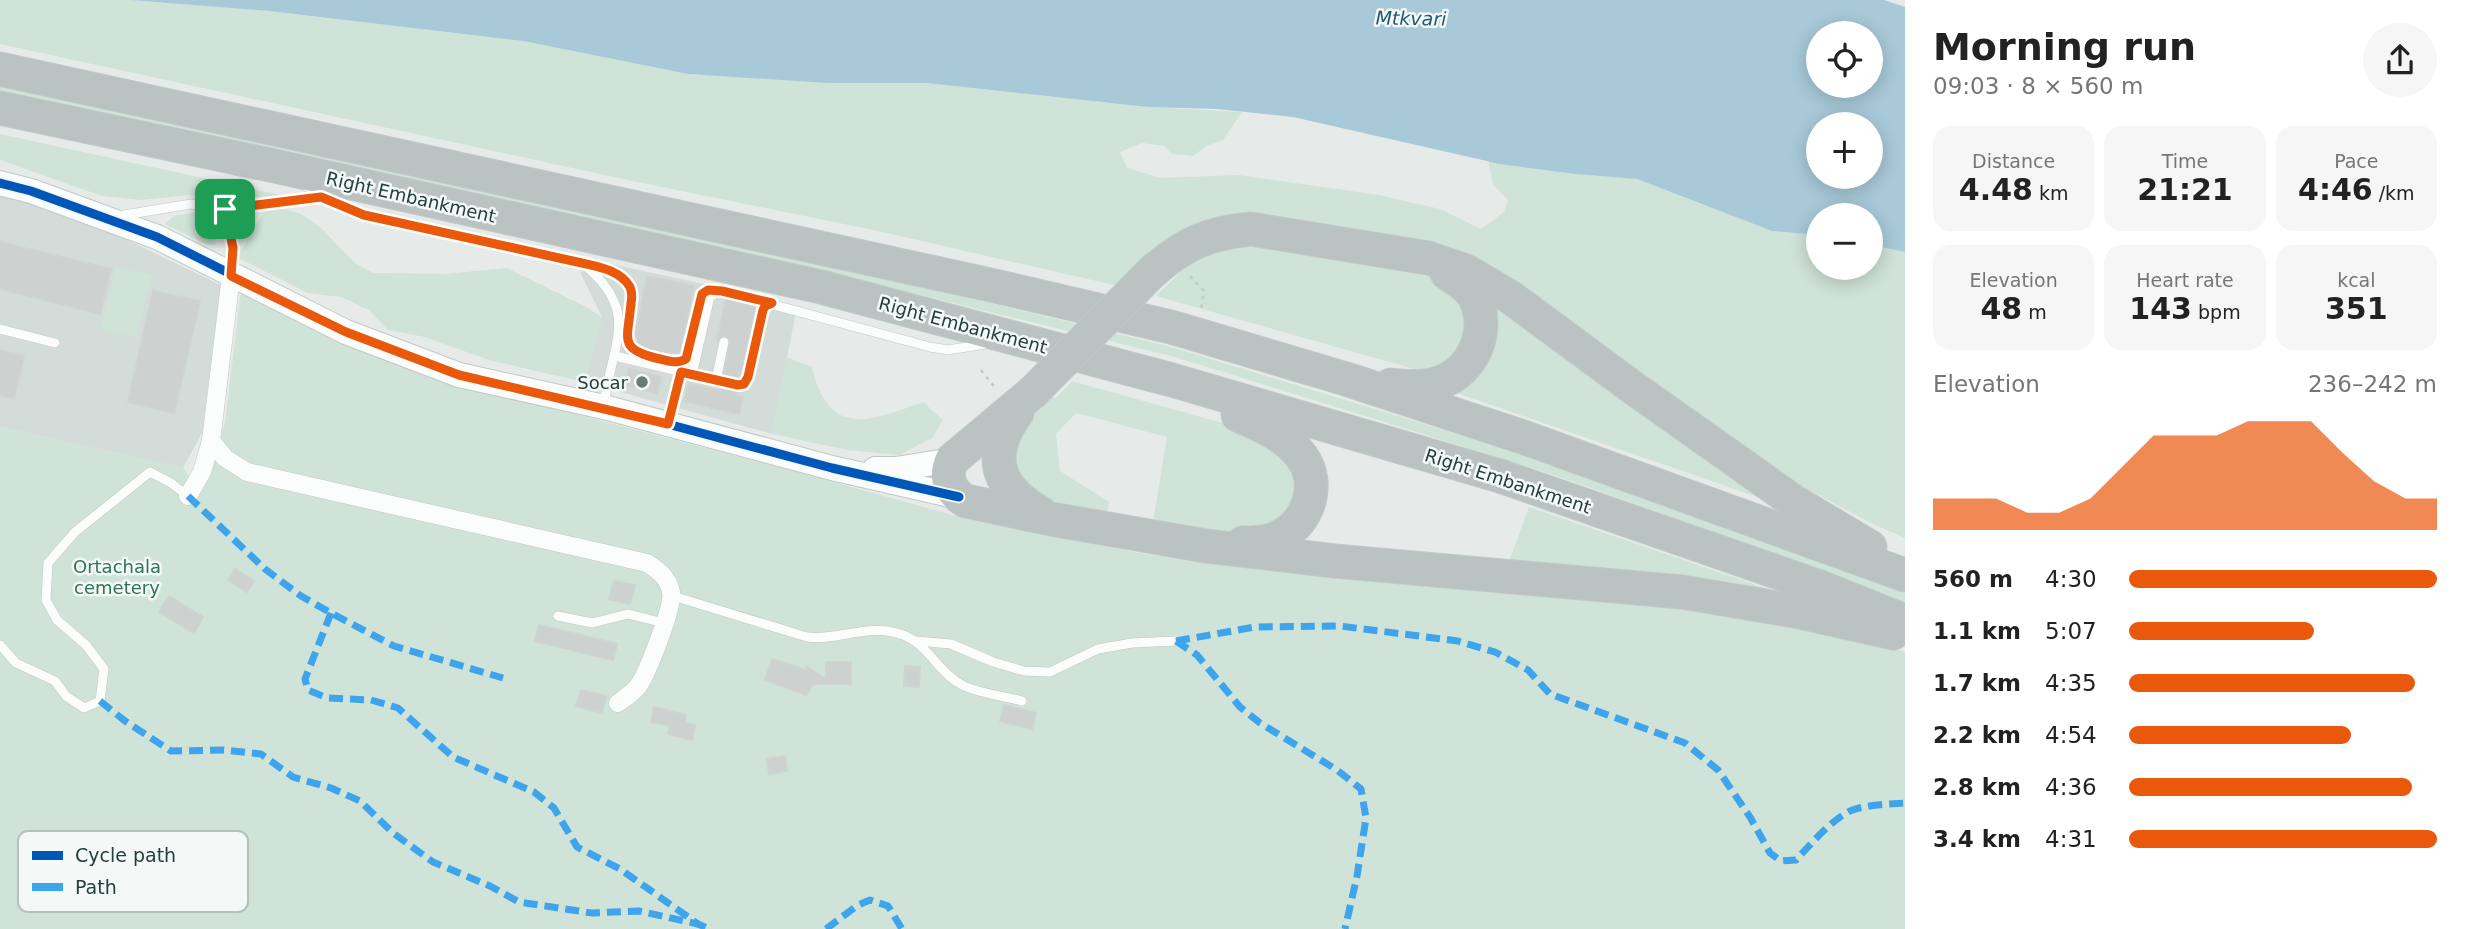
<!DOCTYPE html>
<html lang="en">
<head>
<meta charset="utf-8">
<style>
	body { margin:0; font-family:"DejaVu Sans",sans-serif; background:#f6f6f6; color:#222; height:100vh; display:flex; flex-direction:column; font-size:26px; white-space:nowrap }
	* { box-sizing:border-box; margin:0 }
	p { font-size:23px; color:#767676 }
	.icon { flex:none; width:38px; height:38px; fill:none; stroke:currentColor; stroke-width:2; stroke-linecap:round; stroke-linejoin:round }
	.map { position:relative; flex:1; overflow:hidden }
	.details { display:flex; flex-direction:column; background:#fff; width:560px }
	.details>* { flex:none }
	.controls { position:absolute; left:1806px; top:21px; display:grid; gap:14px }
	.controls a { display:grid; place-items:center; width:77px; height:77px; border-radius:50%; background:#fff; box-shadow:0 4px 18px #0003; font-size:35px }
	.pin { position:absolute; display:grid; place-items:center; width:60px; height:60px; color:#fff; margin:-30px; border-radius:14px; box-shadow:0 4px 10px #0006 }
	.round { display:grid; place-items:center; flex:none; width:74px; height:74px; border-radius:37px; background:#f6f6f6 }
	.overview { display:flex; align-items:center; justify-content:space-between; height:119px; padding:0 28px }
	h1 { font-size:38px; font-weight:800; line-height:52px }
	.figures { display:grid; grid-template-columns:repeat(3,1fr); gap:10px; height:119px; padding:7px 28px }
	.figures div { display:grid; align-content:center; border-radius:18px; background:#f6f6f6; text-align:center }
	.figures b { font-size:30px; font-weight:800 }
	.figures small { font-size:19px; font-weight:400 }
	.figures p { font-size:19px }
	.chart { height:196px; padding:14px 28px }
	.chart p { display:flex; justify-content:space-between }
	.chart svg { width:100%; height:126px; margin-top:7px; fill:#ea580c; opacity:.7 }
	ul { padding:0 28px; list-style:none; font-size:23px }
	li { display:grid; grid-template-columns:112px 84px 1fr; align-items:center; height:52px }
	li i { height:18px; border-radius:9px; background:#ea580c }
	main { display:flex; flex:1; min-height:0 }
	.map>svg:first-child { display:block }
	.built { fill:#d4dcda }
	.green { fill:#cfe3d8 }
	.water { fill:#a8c9d8; fill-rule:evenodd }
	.building { fill:#cdd2d1; stroke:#ced4d2; stroke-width:2 }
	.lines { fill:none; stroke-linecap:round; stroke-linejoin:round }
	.lane-casing { stroke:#c3c8c6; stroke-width:10 }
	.street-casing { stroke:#c3c8c6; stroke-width:19 }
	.secondary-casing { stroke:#c1c8c6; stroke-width:26 }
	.highway-casing { stroke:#c2cac8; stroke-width:35 }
	.path { stroke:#c2cac9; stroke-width:2.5; stroke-dasharray:3.5 5; stroke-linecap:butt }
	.lane { stroke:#fbfcfc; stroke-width:9 }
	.street { stroke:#fbfcfc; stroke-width:18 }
	.secondary { stroke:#fbfcfc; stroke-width:24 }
	.highway { stroke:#bbc3c2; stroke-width:33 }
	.highway-bridge-casing { stroke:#c2cac8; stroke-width:35; stroke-linecap:butt }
	.highway-bridge { stroke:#bbc3c2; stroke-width:33 }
	.quiet { stroke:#3ea4ec; stroke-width:7; stroke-dasharray:14 7; stroke-linecap:butt }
	.cycleway-casing { stroke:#f4f9f8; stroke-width:13 }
	.cycleway { stroke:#0057b8; stroke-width:9 }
	.route-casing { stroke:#fff; stroke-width:14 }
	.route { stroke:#ea580c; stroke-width:9 }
	.poi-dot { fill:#677b78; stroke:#f4f9f8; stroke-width:2.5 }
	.labels { text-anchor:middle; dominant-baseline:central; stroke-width:5; stroke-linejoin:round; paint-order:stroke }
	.street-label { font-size:18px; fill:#233e3b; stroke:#f4f9f8 }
	.poi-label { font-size:18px; fill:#233e3b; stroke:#f4f9f8; text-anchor:end }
	.park-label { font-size:18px; fill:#2e7455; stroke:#f4f9f8 }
	.water-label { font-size:19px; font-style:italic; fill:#1e5b79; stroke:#f4f9f8 }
	.key { fill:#f4f9f8; stroke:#b5c1bf; stroke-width:2 }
	.key-label { font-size:19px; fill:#233e3b }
</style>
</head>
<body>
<main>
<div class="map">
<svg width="1905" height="929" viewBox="0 0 1905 929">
	<rect width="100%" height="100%" fill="#e6ebe9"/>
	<g class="built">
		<polygon points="0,192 20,197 123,238 221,285 202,433 183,468 0,427"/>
		<polygon points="583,258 746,293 797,307 772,434 584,382 602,317 581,274"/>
	</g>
	<g class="green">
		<polygon points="0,0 130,0 269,11 523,41 688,74 827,83 927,83 1148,107 1242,112 1223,140 1206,146 1193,156 1172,154 1164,146 1142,143 1120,152 1127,168 1161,178 1239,175 1379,195 1440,209 1481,229 1504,212 1508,200 1493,184 1488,161 1575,174 1637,179 1772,231 1818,235 1818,268 1871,268 1871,245 1905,252 1905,538 1873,524 1794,482 1508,284 1184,231 1155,247 1114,285 878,231 623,179 0,44"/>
		<polygon points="0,85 743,243 1175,348 1561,466 1905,593 1905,604 1795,561 1557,476 1175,357 744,252 0,94"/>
		<polygon points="0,134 281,195 282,208 301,214 320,227 355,263 373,273 445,274 507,268 586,307 602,317 584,382 489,360 425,337 388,330 369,310 341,297 308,293 237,257 266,208 190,195 141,200 102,196 0,160"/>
		<path d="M199 212C214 217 217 230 215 245L205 244 165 224 174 216Z"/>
		<polygon points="1236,244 1257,245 1400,269 1440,280 1468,303 1461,359 1427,370 1414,369 1156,296 1194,259"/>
		<polygon points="115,267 151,275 137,338 101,330"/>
		<polygon points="241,291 448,381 790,470 971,520 1150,555 1660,594 1858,639 1905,652 1905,929 0,929 0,427 183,468 201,494 225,423"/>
		<polygon points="1485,300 1781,505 1454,392"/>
		<path d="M786 357 812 367C828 438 869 422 923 402L943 420 932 438 899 455 847 450 772 434Z"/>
		<path d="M1072 381 1258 433 1291 456 1304 507 1254 535 1153 522 1167 437 1076 413 1056 434 1060 471 1109 502 1107 514C1070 506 1004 498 1014 445 1015 439 1016 430 1019 424 1024 413 1035 404 1043 394L1056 398Z"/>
		<polygon points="1529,507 1768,589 1768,595 1509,562"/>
	</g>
	<path class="water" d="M130 0H1884L1905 7V252L1871 245V215H1818V235L1772 231 1637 179 1575 174 1500 164 1293 117 1217 109 1148 107 927 83H827L688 74 523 41 269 11ZM1818 33H1871V86H1818ZM1818 124H1871V177H1818Z"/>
	<g class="building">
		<polygon points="0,242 111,269 100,314 0,289"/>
		<polygon points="647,276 694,286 680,354 649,349 638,343 639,338 635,337"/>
		<polygon points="153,291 200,301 174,413 128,402"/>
		<polygon points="726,299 756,307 740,378 724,375 730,339 723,335 717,340"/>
		<polygon points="0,350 24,356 14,399 0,395"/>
		<polygon points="629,369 661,377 657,393 625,385"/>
		<polygon points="688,384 720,391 721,388 737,392 736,395 743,397 739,414 684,401"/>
		<polygon points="235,569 254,581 247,592 228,580"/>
		<polygon points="614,581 635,585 630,604 609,599"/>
		<polygon points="169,596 203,617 194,633 159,612"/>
		<polygon points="539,625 617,644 613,660 535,641"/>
		<polygon points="772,659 806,670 807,667 826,679 826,662 851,662 851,684 813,684 806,695 765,680"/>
		<polygon points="905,666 920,667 919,687 904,686"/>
		<polygon points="581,690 606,696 602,713 576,706"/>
		<polygon points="1004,705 1036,713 1032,729 1000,721"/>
		<polygon points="654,707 686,715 685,723 695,725 692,740 668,734 670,726 651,722"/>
		<polygon points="785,756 787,771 769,774 767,759"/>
	</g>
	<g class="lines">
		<defs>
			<g id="lane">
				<path d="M305 185 322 197 364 215 582 263C643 312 611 343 604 406"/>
				<polyline points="225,209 322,197"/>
				<polyline points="118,216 191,204 225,209 231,230 232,270"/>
				<path d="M587 264C602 268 621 272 629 287 632 292 632 297 631 303 628 340 617 349 660 359 668 361 678 364 686 359L702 294 708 290H714"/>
				<polyline points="0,329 55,343"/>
				<polyline points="615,356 738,385 744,384 748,377 763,310 765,306 772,303"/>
				<polyline points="692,375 710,296 722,291 930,347 948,350 985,344"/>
				<polyline points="716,380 724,342"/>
				<polyline points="669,421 681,372"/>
				<path d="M673 596 807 637C839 641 870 622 903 635 928 644 939 674 964 686 982 694 1004 696 1022 701"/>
				<polyline points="558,616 592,623 628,614 664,623"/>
				<polyline points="916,641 951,644 993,662 1024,671 1050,672 1098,649 1132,643 1176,641"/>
				<polyline points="0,645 16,663 55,681 66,696 84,708 100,701 104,669 86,645 57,620 46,600 48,563 75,532 150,472 171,483 188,496"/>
			</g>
			<g id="street">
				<path d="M231 276 211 441 225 458 247 472 647 563C659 571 668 577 671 592 674 606 648 671 639 685 634 692 625 698 618 703"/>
				<polyline points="188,496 202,472 211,441"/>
			</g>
			<g id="secondary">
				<polyline points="0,183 31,191 157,237 346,332 459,375 604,407 832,468 959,497"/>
				<polyline points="875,469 896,469 952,460"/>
			</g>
			<g id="highway">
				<polyline points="0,69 995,286 1171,327 1346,379 1523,437 1905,575"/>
				<polyline points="0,108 279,167 821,287 1172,380 1500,476 1820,587 1905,621"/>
				<path d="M1152 272C1184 244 1208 233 1251 229L1428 258 1466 271 1510 297 1632 387 1793 501 1870 547"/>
				<path d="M1391 385C1406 387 1424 388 1439 383 1473 371 1491 332 1475 298 1470 287 1457 280 1447 273"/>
				<path d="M1033 392 952 460C944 478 950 492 966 501L1051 519 1206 546 1335 561 1682 592 1795 611 1893 633"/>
				<path d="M1017 413C985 456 997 489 1042 514"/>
				<path d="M1238 415C1261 425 1287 436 1302 457 1321 484 1309 521 1281 536 1271 542 1255 543 1243 543"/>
			</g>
		</defs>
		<use href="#lane" class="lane-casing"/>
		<use href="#street" class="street-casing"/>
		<use href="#secondary" class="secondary-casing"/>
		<use href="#highway" class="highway-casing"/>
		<g class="path">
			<polyline points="1190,276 1204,291 1201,309"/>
			<polyline points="981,370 996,389"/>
		</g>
		<use href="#lane" class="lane"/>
		<use href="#street" class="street"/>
		<use href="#secondary" class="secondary"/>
		<use href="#highway" class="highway"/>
		<defs>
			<polyline id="highway-bridge" points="1033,392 1152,272"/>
		</defs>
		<use href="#highway-bridge" class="highway-bridge-casing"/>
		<use href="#highway-bridge" class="highway-bridge"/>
		<g class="quiet">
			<polyline points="188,496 265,569 301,596 331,613 394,646 503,678"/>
			<polyline points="331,613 305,679 308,690 327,698 371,700 398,708 453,757 534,792 554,808 577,847 620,869 698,924 709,929"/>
			<path d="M1176 641 1255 627 1340 626 1458 641 1495 652 1528 670 1550 694 1685 743 1718 770 1750 817 1770 853 1781 861 1796 860C1812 843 1829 822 1850 811 1863 805 1890 804 1905 803"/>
			<polyline points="1176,641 1197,655 1240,707 1260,723 1337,770 1361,789 1366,818 1357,876 1345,929"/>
			<polyline points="100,701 125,721 171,751 224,750 261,754 293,777 331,788 360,801 393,833 433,862 490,886 519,902 592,913 639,911 698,924"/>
			<polyline points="826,929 858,905 870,900 888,906 902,929"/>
		</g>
		<defs>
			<polyline id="cycleway" points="0,183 31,191 157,237 346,332 459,375 604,407 832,468 959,497"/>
		</defs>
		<use href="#cycleway" class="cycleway-casing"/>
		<use href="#cycleway" class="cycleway"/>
	</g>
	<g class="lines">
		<defs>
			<path id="route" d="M321 197 364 215 582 263C598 267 620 270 630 287 632 292 632 298 631 303 628 340 617 349 660 359 668 361 678 364 686 359L702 294 708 290 722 291 772 303 765 306 763 310 748 377 744 384 738 385 681 372 668 424 459 375 346 332 231 276 233 248 225 209Z"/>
		</defs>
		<use href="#route" class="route-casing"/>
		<use href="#route" class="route"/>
	</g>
	<circle class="poi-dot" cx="642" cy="382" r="7"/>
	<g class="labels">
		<g class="street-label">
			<text transform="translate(411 197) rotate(13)">Right Embankment</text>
			<text transform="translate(963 325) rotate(15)">Right Embankment</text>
			<text transform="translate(1508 481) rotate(18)">Right Embankment</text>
		</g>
		<g class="poi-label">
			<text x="628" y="382">Socar</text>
		</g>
		<g class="park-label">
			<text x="117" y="566">Ortachala<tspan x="117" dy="21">cemetery</tspan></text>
		</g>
		<g class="water-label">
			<text transform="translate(1411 18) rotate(1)">Mtkvari</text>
		</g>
	</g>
	<rect x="18" y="831" width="230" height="81" rx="10" class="key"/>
	<rect x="32" y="851" width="31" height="9" fill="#0057b8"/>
	<rect x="32" y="883" width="31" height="8" fill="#3ea4ec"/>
	<g class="key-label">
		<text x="75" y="862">Cycle path</text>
		<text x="75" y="894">Path</text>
	</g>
</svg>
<div class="controls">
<a><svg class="icon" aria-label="locate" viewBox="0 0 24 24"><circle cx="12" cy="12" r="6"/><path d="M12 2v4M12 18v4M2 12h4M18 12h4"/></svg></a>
<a>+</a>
<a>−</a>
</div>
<div class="pin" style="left:225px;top:209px;background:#1e9e55"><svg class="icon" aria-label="arrive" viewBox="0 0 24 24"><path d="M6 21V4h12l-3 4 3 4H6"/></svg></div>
</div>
<section class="details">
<div class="overview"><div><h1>Morning run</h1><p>09:03 · 8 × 560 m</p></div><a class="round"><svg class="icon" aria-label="share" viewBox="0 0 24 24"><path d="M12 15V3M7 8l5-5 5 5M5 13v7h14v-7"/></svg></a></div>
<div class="figures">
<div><p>Distance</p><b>4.48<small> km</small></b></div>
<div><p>Time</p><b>21:21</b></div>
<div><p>Pace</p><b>4:46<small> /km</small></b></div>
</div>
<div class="figures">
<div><p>Elevation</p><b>48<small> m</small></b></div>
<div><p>Heart rate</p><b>143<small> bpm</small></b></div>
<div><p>kcal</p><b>351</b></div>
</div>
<div class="chart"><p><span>Elevation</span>236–242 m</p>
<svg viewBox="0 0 160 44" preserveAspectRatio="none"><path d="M0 44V33L10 33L20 33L30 38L40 38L50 33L60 22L70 11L80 11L90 11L100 6L110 6L120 6L130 17L140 27L150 33L160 33V44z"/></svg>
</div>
<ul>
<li><b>560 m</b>4:30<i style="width:100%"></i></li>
<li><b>1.1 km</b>5:07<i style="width:60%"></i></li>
<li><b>1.7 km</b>4:35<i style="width:93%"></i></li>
<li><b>2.2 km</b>4:54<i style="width:72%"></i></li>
<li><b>2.8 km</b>4:36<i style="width:92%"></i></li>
<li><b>3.4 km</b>4:31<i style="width:100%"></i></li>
</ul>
</section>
</main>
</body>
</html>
